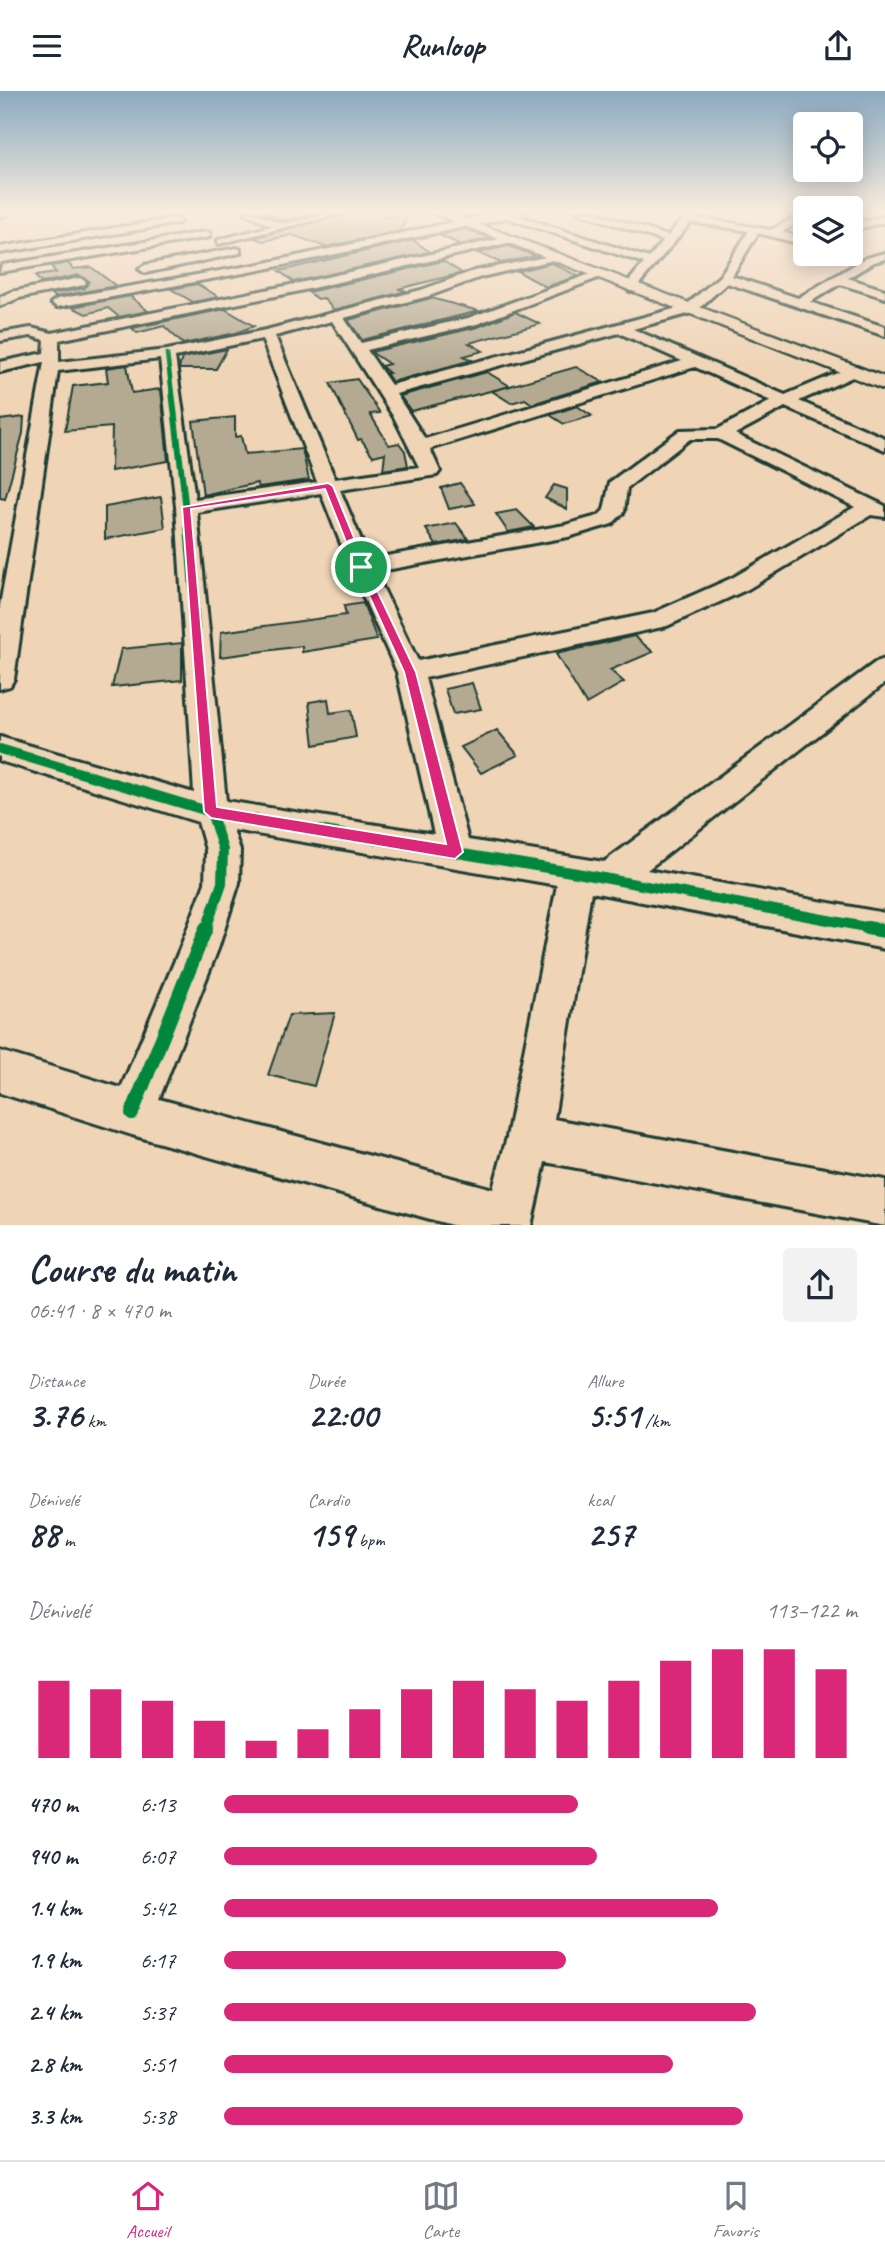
<!DOCTYPE html>
<html lang="fr">
<head>
<meta charset="utf-8">
<style>
	body { margin:0; font-family:Caveat,sans-serif; background:#f2f2f3; color:#1f2937; height:100vh; display:flex; flex-direction:column; font-size:26px; white-space:nowrap }
	* { box-sizing:border-box; margin:0 }
	p { font-size:23px; color:#747a83 }
	.icon { flex:none; width:38px; height:38px; fill:none; stroke:currentColor; stroke-width:2; stroke-linecap:round; stroke-linejoin:round }
	.map { position:relative; height:1134px; overflow:hidden }
	.side { display:flex; flex-direction:column; background:#fff; flex:1 }
	.side>* { flex:none }
	.controls { position:absolute; left:793px; top:21px; display:grid; gap:14px }
	.controls a { display:grid; place-items:center; width:70px; height:70px; border-radius:7px; background:#fff; box-shadow:0 4px 18px #0003; font-size:35px }
	.pin { position:absolute; display:grid; place-items:center; width:60px; height:60px; color:#fff; margin:-30px; border:4px solid #fff; border-radius:50%; box-shadow:0 2px 7px #0007 }
	.round { display:grid; place-items:center; flex:none; width:74px; height:74px; border-radius:7px; background:#f2f2f3 }
	.summary { display:flex; align-items:center; justify-content:space-between; height:119px; padding:0 28px }
	h1 { font-size:38px; font-weight:800; line-height:52px }
	.metrics { display:grid; grid-template-columns:repeat(3,1fr); gap:10px; height:119px; padding:7px 28px }
	.metrics div { display:grid; align-content:center }
	.metrics b { font-size:35px; font-weight:800 }
	.metrics small { font-size:19px; font-weight:400 }
	.metrics p { font-size:19px }
	.chart { height:196px; padding:14px 28px }
	.chart p { display:flex; justify-content:space-between }
	.chart svg { width:100%; height:126px; margin-top:7px; stroke:#db2777; stroke-width:6 }
	ul { padding:0 28px; list-style:none; font-size:23px }
	li { display:grid; grid-template-columns:112px 84px 1fr; align-items:center; height:52px }
	li i { height:18px; border-radius:9px; background:#db2777 }
	header { display:flex; justify-content:space-between; align-items:center; height:91px; padding:0 28px; background:#fff; font-size:32px; font-weight:800 }
	.tabs { display:flex; justify-content:space-around; align-items:center; height:98px; border-top:2px solid #e0e1e3; background:#fff; font-size:19px; color:#747a83 }
	.tabs a { display:grid; justify-items:center; gap:4px }
	.tabs .selected { color:#db2777 }
	.map>svg:first-child { display:block }
	.building { fill:#b4aa92; stroke:#1f3d34; stroke-width:2 }
	.lines { fill:none; stroke-linecap:round; stroke-linejoin:round }
	.minor-casing { stroke:#1f3d34; stroke-width:6 }
	.major-casing { stroke:#1f3d34; stroke-width:5 }
	.minor { fill:#efd4b6; fill-rule:evenodd }
	.major { fill:#efd4b6; fill-rule:evenodd }
	.cycleway-far4-casing { stroke:#efd4b6; stroke-width:7 }
	.cycleway-far3-casing { stroke:#efd4b6; stroke-width:10 }
	.cycleway-far2-casing { stroke:#efd4b6; stroke-width:12 }
	.cycleway-far1-casing { stroke:#efd4b6; stroke-width:15 }
	.cycleway-casing { stroke:#efd4b6; stroke-width:18 }
	.cycleway-far4 { stroke:#00873e; stroke-width:4.5 }
	.cycleway-far3 { stroke:#00873e; stroke-width:6 }
	.cycleway-far2 { stroke:#00873e; stroke-width:8 }
	.cycleway-far1 { stroke:#00873e; stroke-width:10 }
	.cycleway { stroke:#00873e; stroke-width:14 }
	.route { fill:#db2777; stroke:#fff; stroke-width:2; fill-rule:evenodd }
</style>
</head>
<body>
<header><svg class="icon" aria-label="menu" viewBox="0 0 24 24"><path d="M4 6h16M4 12h16M4 18h16"/></svg>Runloop<svg class="icon" aria-label="share" viewBox="0 0 24 24"><path d="M12 15V3M7 8l5-5 5 5M5 13v7h14v-7"/></svg></header>
<div class="map">
<svg width="885" height="1135" viewBox="0 0 885 1135">
	<rect width="100%" height="100%" fill="#efd4b6"/>
	<filter id="ink" filterUnits="userSpaceOnUse"><feTurbulence type="fractalNoise" baseFrequency=".0143" numOctaves="2"/><feDisplacementMap in="SourceGraphic" scale="14" xChannelSelector="R" yChannelSelector="G"/><feConvolveMatrix kernelMatrix="1 2 1 2 8 2 1 2 1" color-interpolation-filters="sRGB"/></filter>
	<g filter="url(#ink)">
		<g class="building">
			<polygon points="260,121 326,121 287,129"/>
			<polygon points="350,121 383,121 384,127 410,121 400,140 326,156 292,144 263,150 254,147"/>
			<polygon points="466,138 490,147 461,154 439,144"/>
			<polygon points="413,149 430,161 294,191 279,180"/>
			<polygon points="508,155 536,165 501,172 478,162"/>
			<polygon points="443,170 462,182 398,198 407,200 334,219 323,207 318,208 308,201"/>
			<polygon points="68,172 73,178 91,176 116,195 55,206 52,203 85,197 89,190 79,184 41,192 35,185 56,182 51,175"/>
			<polygon points="552,172 578,185 546,196 517,180"/>
			<polygon points="197,193 219,206 193,211 171,198"/>
			<polygon points="130,205 148,220 119,226 108,217 86,223 72,216"/>
			<polygon points="431,207 479,220 362,249 348,229"/>
			<polygon points="225,218 254,235 236,242 183,253 164,235 137,242 132,237"/>
			<polygon points="515,221 540,233 469,252 483,260 464,265 472,269 392,291 386,282 389,282 381,275 389,273 371,261 478,236"/>
			<polygon points="227,258 216,278 179,278 182,267"/>
			<polygon points="127,274 132,302 161,298 168,370 111,380 112,336 65,340 73,295 108,291 106,277"/>
			<polygon points="576,276 603,291 532,313 525,308 511,312 492,300"/>
			<polygon points="487,281 510,295 411,320 400,305"/>
			<polygon points="357,288 380,322 370,323 389,354 399,352 405,360 408,375 383,379 385,362 373,365 361,348 358,349 330,292"/>
			<polygon points="577,315 592,325 564,333 550,324"/>
			<polygon points="24,326 23,342 5,408 0,407 0,329"/>
			<polygon points="235,326 235,346 241,345 245,363 302,358 309,389 259,396 257,392 203,404 193,330"/>
			<polygon points="460,392 475,413 449,418 441,397"/>
			<polygon points="554,394 567,398 567,418 545,407"/>
			<polygon points="161,406 165,437 105,448 105,416"/>
			<polygon points="517,419 534,436 508,441 496,423"/>
			<polygon points="456,432 468,448 436,454 426,438"/>
			<polygon points="363,512 377,549 302,561 302,555 220,566 221,541 346,524 344,515"/>
			<polygon points="634,545 653,561 610,579 624,591 586,613 556,563"/>
			<polygon points="182,552 182,589 112,596 121,558"/>
			<polygon points="472,592 481,618 453,623 445,598"/>
			<polygon points="328,608 330,622 351,619 356,646 314,654 309,611"/>
			<polygon points="497,639 518,664 481,682 461,656"/>
			<polygon points="335,922 314,995 268,984 289,924"/>
		</g>
		<g class="lines">
			<defs>
				<g id="minor">
					<polygon points="0,121 15,121 0,126"/>
					<path d="M244 121C259 121 268 129 282 132 291 134 330 121 348 121L218 153V149L272 135Z"/>
					<path d="M499 121H529L519 125 649 167 663 150 577 121H593L668 145 689 121H699L695 126 771 139 805 121V127L782 141 805 148V154L758 142 732 185 798 207 866 167 885 162V168L874 171 848 187 885 199V207L840 193 810 211 885 236V245L727 192 695 221 633 238 785 304 847 278H857L860 281 857 284 799 310 885 347V359L785 316 735 343 885 415V426L871 424 748 498 667 535 425 587 468 749 604 771 876 571 885 568V592L647 779 885 822V858L591 801 554 1028 885 1089V1135L545 1071 531 1135H455L132 1044 0 1002V960L121 997 181 855 205 792 206 759 198 731 0 670V646L194 702 176 416 160 268 58 280 14 588 10 595 0 598V514L44 271 0 281V271L44 262 45 249 31 245 0 250V242L31 237 52 242 295 193 508 146 513 149 512 151 295 201 59 249V271L167 259 266 239 421 199 474 180 556 164 562 167 481 186 429 205 344 227 361 252 468 227 596 181 606 184 477 233 367 259 391 294 685 215 720 185 749 140 691 131 634 199 630 200 624 196 644 172 507 127 260 179 57 216 51 212 57 208 260 173ZM332 230 395 328 419 376 335 388 275 245ZM619 242 682 270 425 348 396 303ZM262 248 317 391 195 408 175 266ZM695 276 771 310 718 338 680 339 610 391 604 419 598 425 565 434 369 468 340 399 437 384 440 380 430 358ZM690 348H718L855 416 732 487 653 522 418 570 375 481 568 446 612 433 624 421 627 397ZM321 402 350 476 397 581 434 743 226 710 197 421ZM233 739 557 794 507 1046 493 1098 159 1008 218 858 239 792 240 759Z"/>
					<polygon points="885,125 885,131 850,140 850,134"/>
					<polygon points="175,127 180,130 179,132 0,162 0,156"/>
					<polygon points="206,141 210,142 210,146 0,181 2,174"/>
					<polygon points="236,157 240,158 240,162 145,182 139,178 145,174"/>
					<polygon points="80,187 86,191 84,194 19,207 0,215 0,206 11,201"/>
				</g>
				<polygon id="major" points="430,121 448,121 885,286 885,299"/>
			</defs>
			<use href="#minor" class="minor-casing"/>
			<use href="#major" class="major-casing"/>
			<use href="#minor" class="minor"/>
			<use href="#major" class="major"/>
			<defs>
				<polyline id="cycleway-far4" points="167,263 172,303"/>
				<polyline id="cycleway-far3" points="172,301 188,436"/>
				<polyline id="cycleway-far2" points="188,435 202,611"/>
				<g id="cycleway-far1">
					<polyline points="202,609 211,721 223,759 222,792 206,838"/>
					<polyline points="0,658 211,721 577,782 876,838"/>
				</g>
				<g id="cycleway">
					<polyline points="867,837 885,840"/>
					<polyline points="132,1022 206,837"/>
				</g>
			</defs>
			<use href="#cycleway-far4" class="cycleway-far4-casing"/>
			<use href="#cycleway-far3" class="cycleway-far3-casing"/>
			<use href="#cycleway-far2" class="cycleway-far2-casing"/>
			<use href="#cycleway-far1" class="cycleway-far1-casing"/>
			<use href="#cycleway" class="cycleway-casing"/>
			<use href="#cycleway-far4" class="cycleway-far4"/>
			<use href="#cycleway-far3" class="cycleway-far3"/>
			<use href="#cycleway-far2" class="cycleway-far2"/>
			<use href="#cycleway-far1" class="cycleway-far1"/>
			<use href="#cycleway" class="cycleway"/>
		</g>
	</g>
	<linearGradient id="sky" x2="0" y2="1"><stop stop-color="#8aa9c0"/><stop offset="0.43" stop-color="#f8ecde"/><stop offset="1" stop-color="#f8ecde" stop-opacity="0"/></linearGradient>
	<rect width="885" height="280" fill="url(#sky)"/>
	<path class="route" d="M328 392 333 395 366 476 416 581 463 761 455 768 211 727 204 721 182 416ZM325 398 356 476 404 581 446 753 217 716 191 418Z"/>
</svg>
<div class="controls">
<a><svg class="icon" aria-label="locate" viewBox="0 0 24 24"><circle cx="12" cy="12" r="6"/><path d="M12 2v4M12 18v4M2 12h4M18 12h4"/></svg></a>
<a><svg class="icon" aria-label="layers" viewBox="0 0 24 24"><path d="M12 4l9 5-9 5-9-5zM3 14l9 5 9-5"/></svg></a>
</div>
<div class="pin" style="left:361px;top:476px;background:#1e9e55"><svg class="icon" aria-label="arrive" viewBox="0 0 24 24"><path d="M6 21V4h12l-3 4 3 4H6"/></svg></div>
</div>
<section class="side">
<div class="summary"><div><h1>Course du matin</h1><p>06:41 · 8 × 470 m</p></div><a class="round"><svg class="icon" aria-label="share" viewBox="0 0 24 24"><path d="M12 15V3M7 8l5-5 5 5M5 13v7h14v-7"/></svg></a></div>
<div class="metrics">
<div><p>Distance</p><b>3.76<small> km</small></b></div>
<div><p>Durée</p><b>22:00</b></div>
<div><p>Allure</p><b>5:51<small> /km</small></b></div>
</div>
<div class="metrics">
<div><p>Dénivelé</p><b>88<small> m</small></b></div>
<div><p>Cardio</p><b>159<small> bpm</small></b></div>
<div><p>kcal</p><b>257</b></div>
</div>
<div class="chart"><p><span>Dénivelé</span>113–122 m</p>
<svg viewBox="0 0 160 44" preserveAspectRatio="none"><path d="M5 44V17M15 44V20M25 44V24M35 44V31M45 44V38M55 44V34M65 44V27M75 44V20M85 44V17M95 44V20M105 44V24M115 44V17M125 44V10M135 44V6M145 44V6M155 44V13"/></svg>
</div>
<ul>
<li><b>470 m</b>6:13<i style="width:56%"></i></li>
<li><b>940 m</b>6:07<i style="width:59%"></i></li>
<li><b>1.4 km</b>5:42<i style="width:78%"></i></li>
<li><b>1.9 km</b>6:17<i style="width:54%"></i></li>
<li><b>2.4 km</b>5:37<i style="width:84%"></i></li>
<li><b>2.8 km</b>5:51<i style="width:71%"></i></li>
<li><b>3.3 km</b>5:38<i style="width:82%"></i></li>
</ul>
</section>
<nav class="tabs">
<a class="selected"><svg class="icon" aria-label="home" viewBox="0 0 24 24"><path d="M3 11l9-7 9 7M6 9v11h12V9"/></svg>Accueil</a>
<a><svg class="icon" aria-label="map" viewBox="0 0 24 24"><path d="M3 6l6-2 6 2 6-2v14l-6 2-6-2-6 2zM9 4v14M15 6v14"/></svg>Carte</a>
<a><svg class="icon" aria-label="saved" viewBox="0 0 24 24"><path d="M7 4h10v16l-5-4-5 4z"/></svg>Favoris</a>
</nav>
</body>
</html>
